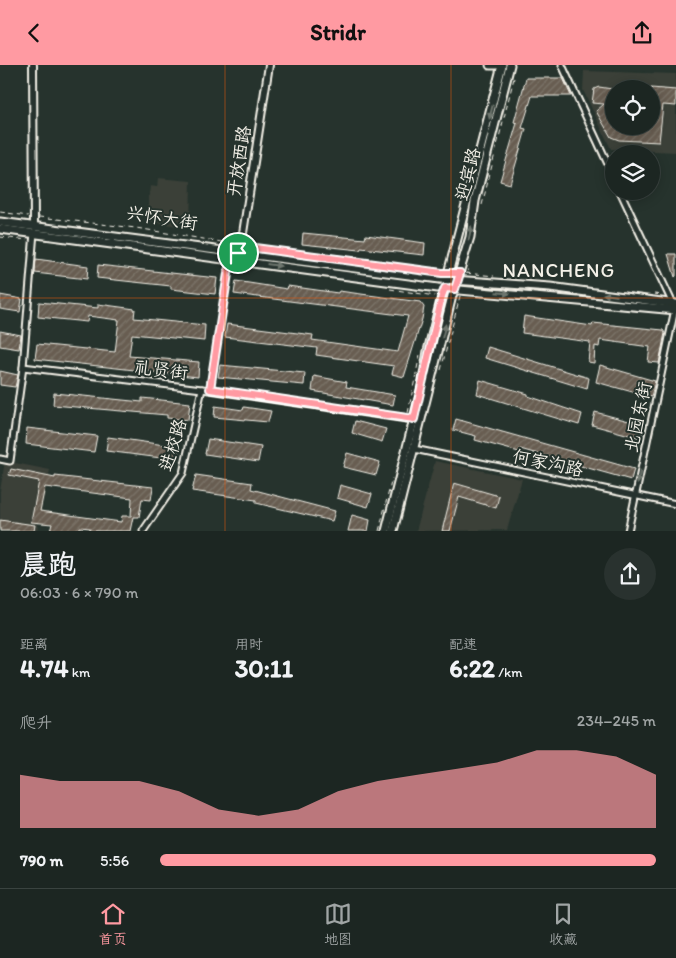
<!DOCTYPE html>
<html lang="zh">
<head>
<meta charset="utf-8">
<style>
	body { margin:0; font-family:Itim,"LXGW WenKai TC",sans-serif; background:#29322f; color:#f1f3f6; height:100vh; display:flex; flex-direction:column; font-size:19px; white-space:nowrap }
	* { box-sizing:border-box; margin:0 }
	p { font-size:16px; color:#a0a5a5 }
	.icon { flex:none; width:28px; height:28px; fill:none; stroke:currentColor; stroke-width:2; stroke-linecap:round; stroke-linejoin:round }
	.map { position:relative; height:466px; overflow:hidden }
	.drawer { display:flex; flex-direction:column; background:#1c2622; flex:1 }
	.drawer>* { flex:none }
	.tools { position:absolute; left:605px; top:15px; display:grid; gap:10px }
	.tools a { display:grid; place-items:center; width:55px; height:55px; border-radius:50%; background:#1c2622; box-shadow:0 2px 12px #0003,0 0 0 1px #3a4340; font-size:25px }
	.pin { position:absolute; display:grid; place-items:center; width:42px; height:42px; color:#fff; margin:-21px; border:2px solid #fff; border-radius:50%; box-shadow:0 1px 5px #0007 }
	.round { display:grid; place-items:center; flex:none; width:52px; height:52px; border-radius:26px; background:#29322f }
	.headline { display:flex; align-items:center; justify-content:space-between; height:85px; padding:0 20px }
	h1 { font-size:28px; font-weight:700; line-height:38px }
	.stats { display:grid; grid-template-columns:repeat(3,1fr); gap:8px; height:85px; padding:5px 20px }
	.stats div { display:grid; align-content:center }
	.stats b { font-size:25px; font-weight:700 }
	.stats small { font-size:14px; font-weight:400 }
	.stats p { font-size:14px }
	.chart { height:140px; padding:10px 20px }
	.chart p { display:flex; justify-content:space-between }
	.chart svg { width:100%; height:90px; margin-top:5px; fill:#ff9aa2; opacity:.7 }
	ul { padding:0 20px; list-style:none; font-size:16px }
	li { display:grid; grid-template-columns:80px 60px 1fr; align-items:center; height:38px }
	li i { height:12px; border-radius:6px; background:#ff9aa2 }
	header { display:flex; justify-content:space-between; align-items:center; height:65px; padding:0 20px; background:#ff9aa2; color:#111; font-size:22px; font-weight:700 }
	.tabs { display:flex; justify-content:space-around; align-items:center; height:70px; border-top:1px solid #3a4340; background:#1c2622; font-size:14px; color:#a0a5a5 }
	.tabs a { display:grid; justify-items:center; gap:2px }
	.tabs .active { color:#ff9aa2 }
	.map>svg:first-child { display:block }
	.built { fill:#3a4038; fill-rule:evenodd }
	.building { fill:url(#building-hatch); stroke:#f4f1e8; fill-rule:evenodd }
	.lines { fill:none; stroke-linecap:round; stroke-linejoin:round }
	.service-casing { stroke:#f4f1e8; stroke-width:6 }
	.minor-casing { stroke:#f4f1e8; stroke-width:9 }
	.tertiary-casing { stroke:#f4f1e8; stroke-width:10 }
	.secondary-casing { stroke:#f4f1e8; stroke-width:11 }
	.path { stroke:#f4f1e8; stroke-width:1; stroke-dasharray:5 4; stroke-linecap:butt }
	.service { stroke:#26332d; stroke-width:2.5 }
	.minor { stroke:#26332d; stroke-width:5 }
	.tertiary { stroke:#26332d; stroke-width:6 }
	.secondary { stroke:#26332d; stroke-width:7 }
	.oneway { fill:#6e766e }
	.route-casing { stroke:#fff; stroke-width:10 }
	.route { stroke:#ff9aa2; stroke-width:6 }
	.grid { fill:none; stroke:#e8590c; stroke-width:1; stroke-opacity:0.55 }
	.labels { text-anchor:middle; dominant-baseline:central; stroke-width:4; stroke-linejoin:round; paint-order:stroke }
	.street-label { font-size:18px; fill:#f4f1e8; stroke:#26332d }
	.quarter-label { font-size:20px; letter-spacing:1px; fill:#f4f1e8; stroke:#26332d }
</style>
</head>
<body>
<header><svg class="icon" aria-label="back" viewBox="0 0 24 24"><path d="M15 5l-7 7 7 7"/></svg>Stridr<svg class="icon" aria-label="share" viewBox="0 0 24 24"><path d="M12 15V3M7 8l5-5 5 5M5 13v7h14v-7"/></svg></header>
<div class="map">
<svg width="676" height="466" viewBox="0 0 676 466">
	<defs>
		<pattern id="building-hatch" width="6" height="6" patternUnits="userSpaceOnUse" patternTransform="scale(1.25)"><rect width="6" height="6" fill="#675d51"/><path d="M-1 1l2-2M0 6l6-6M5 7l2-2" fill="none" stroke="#7d756a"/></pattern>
	</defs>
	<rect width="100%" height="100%" fill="#26332d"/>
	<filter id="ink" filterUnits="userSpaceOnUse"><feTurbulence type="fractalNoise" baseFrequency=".02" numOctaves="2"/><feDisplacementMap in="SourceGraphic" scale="10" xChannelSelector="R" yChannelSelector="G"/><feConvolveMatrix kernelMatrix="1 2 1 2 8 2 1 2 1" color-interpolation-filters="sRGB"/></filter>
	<g filter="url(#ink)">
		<g class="built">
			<path d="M584 6 676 9V87L611 84 583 25ZM614 24H651V61H614Z"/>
			<polygon points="158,113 191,116 190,163 146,156 150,121 157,122"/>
			<polygon points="5,396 50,405 37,465 0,466 0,426"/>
			<polygon points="435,396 522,414 507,465 416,466"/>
		</g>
		<g class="building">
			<polygon points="526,13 563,13 571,31 532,31 522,63 526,64 510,119 500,116 517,58 514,57"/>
			<polygon points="599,22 612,24 614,61 647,63 651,61 651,23 676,25 676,41 663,40 659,77 619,75 611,72 596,46 604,39 592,38 594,24"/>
			<polygon points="303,168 365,174 366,170 425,178 424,190 361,183 360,185 302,179"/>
			<polygon points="668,189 676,189 676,211 675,212"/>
			<polygon points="36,194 88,201 87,214 35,208"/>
			<polygon points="98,200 217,213 215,229 171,224 171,221 97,213"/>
			<polygon points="236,216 287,224 288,221 338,228 339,226 420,237 424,242 422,254 404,312 392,309 394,301 316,290 317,283 225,272 227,259 313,270 312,275 398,287 408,251 234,229"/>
			<polygon points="0,230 22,234 20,247 0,244"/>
			<polygon points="39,237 98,243 98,239 135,244 134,253 205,260 204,276 132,269 129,291 199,297 198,312 35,294 37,279 115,287 119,255 88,251 87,257 38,252"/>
			<polygon points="524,251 592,261 593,258 663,265 665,268 659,298 648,297 650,282 600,275 599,282 595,281 594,298 588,297 590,277 522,268"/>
			<polygon points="0,266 21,270 19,284 0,281"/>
			<polygon points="488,282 589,313 587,324 485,293"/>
			<polygon points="220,300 305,308 304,320 218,312"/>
			<polygon points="600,300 655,316 651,332 596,317"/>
			<polygon points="0,306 18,310 15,322 0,320"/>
			<polygon points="314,311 347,317 346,322 395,330 393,340 312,326"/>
			<polygon points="480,315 528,329 528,331 582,349 579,360 477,329"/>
			<polygon points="54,328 142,337 142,333 190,338 188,355 167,353 167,350 53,340"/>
			<polygon points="215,341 243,345 244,342 271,346 268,357 214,352"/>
			<polygon points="595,347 644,360 641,373 592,360"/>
			<polygon points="456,354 634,404 631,415 520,384 519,387 475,375 476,371 453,365"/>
			<polygon points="355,356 386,364 382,377 352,368"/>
			<polygon points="27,363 97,371 94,387 26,379"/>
			<polygon points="108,372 179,382 177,395 106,386"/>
			<polygon points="208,374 261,382 258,397 205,389"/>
			<polygon points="347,388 380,397 376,410 343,402"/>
			<path d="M11 404 55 413V411L153 422 151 435 142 434 139 452H133L130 466H89L90 463 80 462 79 466H50L52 459 31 457 39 416 9 410ZM45 422 132 433 131 451H122L121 457 40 446Z"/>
			<polygon points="196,410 252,418 251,424 335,446 332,456 256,438 256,435 192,426"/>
			<polygon points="454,418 499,431 496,443 459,432 450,466 442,466"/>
			<polygon points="340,420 372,429 368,442 337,433"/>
			<polygon points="352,450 370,455 368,466 348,466"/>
			<polygon points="0,455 35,460 34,466 0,466"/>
		</g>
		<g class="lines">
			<defs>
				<polyline id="service" points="210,325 229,202 232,196"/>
				<g id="minor">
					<polyline points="562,0 614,112"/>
					<polyline points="620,126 673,239"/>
					<polyline points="23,302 210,325 414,355"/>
					<polyline points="414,384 676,439"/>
					<polyline points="0,394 10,396 23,302 34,167"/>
					<polyline points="143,466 183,408 202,324"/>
					<polyline points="628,466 675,244"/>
				</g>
				<g id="tertiary">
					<polyline points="33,0 34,161"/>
					<polyline points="233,194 241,181 269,0"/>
				</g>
				<g id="secondary">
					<polyline points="490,0 496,0"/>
					<polyline points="0,157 440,214 550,222 676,239"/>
					<polyline points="0,164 438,223 676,245"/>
					<polyline points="386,466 422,322 428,286 502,0"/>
					<polyline points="393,466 452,231 470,172 475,136 510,0"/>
				</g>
			</defs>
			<use href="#service" class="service-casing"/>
			<use href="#minor" class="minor-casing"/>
			<use href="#tertiary" class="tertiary-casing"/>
			<use href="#secondary" class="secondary-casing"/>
			<g class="path">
				<polyline points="482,140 514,13"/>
				<polyline points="0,147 28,151"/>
				<polyline points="39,152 136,163 234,179"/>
				<polyline points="0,172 27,175"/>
				<polyline points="247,182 286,187"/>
				<polyline points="466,208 494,211"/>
				<polyline points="467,209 469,200"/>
				<polyline points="390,224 435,231"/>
				<polyline points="654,229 663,230"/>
				<polyline points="441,305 460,231"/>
				<polyline points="408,348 420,289"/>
				<polyline points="379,466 392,413"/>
			</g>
			<use href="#service" class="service"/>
			<use href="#minor" class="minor"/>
			<use href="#tertiary" class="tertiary"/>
			<use href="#secondary" class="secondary"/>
		</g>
		<defs><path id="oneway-solid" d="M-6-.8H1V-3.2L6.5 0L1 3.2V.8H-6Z" transform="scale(1.25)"/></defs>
		<g class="oneway">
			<use href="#oneway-solid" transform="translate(491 47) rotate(104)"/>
			<use href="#oneway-solid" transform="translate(470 168) rotate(-79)"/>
			<use href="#oneway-solid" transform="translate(274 200) rotate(8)"/>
			<use href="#oneway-solid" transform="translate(503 228) rotate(5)"/>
			<use href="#oneway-solid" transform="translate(610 230) rotate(-173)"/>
			<use href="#oneway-solid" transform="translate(444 266) rotate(-76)"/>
			<use href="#oneway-solid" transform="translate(639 412) rotate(102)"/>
		</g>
	</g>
	<g class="lines" filter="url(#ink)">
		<defs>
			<polygon id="route" points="241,181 442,208 460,208 455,224 445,223 442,231 414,354 210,324 229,202"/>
		</defs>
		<use href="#route" class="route-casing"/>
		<use href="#route" class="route"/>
	</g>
	<path class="grid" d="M225 0V466M451 0V466M0 233H676"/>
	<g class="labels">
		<g class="street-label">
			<text transform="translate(239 96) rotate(-81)">开放西路</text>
			<text transform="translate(468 109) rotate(-76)">迎宾路</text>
			<text transform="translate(162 153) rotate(9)">兴怀大街</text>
			<text transform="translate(161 305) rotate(7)">礼贤街</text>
			<text transform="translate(638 352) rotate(-78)">北园东街</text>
			<text transform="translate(173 380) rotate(-73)">进校路</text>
			<text transform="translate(548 398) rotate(12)">何家沟路</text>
		</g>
		<g class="quarter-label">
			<text x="559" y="205">NANCHENG</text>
		</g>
	</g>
</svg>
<div class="tools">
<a><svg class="icon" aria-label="locate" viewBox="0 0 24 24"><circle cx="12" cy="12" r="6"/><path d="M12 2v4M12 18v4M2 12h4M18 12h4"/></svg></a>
<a><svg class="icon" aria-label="layers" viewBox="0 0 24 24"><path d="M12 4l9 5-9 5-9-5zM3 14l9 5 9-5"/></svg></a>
</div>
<div class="pin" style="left:238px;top:188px;background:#1e9e55"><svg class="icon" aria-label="arrive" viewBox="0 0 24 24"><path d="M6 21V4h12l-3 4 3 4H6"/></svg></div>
</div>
<section class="drawer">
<div class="headline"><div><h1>晨跑</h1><p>06:03 · 6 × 790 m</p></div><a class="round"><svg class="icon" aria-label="share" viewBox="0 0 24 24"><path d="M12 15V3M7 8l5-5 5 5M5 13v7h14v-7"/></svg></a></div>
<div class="stats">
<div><p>距离</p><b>4.74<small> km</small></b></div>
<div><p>用时</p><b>30:11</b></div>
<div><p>配速</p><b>6:22<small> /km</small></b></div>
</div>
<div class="chart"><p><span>爬升</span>234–245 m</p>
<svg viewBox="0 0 160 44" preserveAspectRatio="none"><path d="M0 44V18L10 21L20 21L30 21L40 26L50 35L60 38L70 35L80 26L90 21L100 18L110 15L120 12L130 6L140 6L150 9L160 18V44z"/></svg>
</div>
<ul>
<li><b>790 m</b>5:56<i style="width:100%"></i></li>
</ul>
</section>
<nav class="tabs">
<a class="active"><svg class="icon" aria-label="home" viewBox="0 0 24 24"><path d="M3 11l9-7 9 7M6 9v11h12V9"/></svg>首页</a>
<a><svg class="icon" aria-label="map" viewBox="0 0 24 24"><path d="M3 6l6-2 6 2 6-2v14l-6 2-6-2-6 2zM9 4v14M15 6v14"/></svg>地图</a>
<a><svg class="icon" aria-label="saved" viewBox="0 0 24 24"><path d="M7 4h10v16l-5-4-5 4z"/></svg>收藏</a>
</nav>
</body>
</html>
